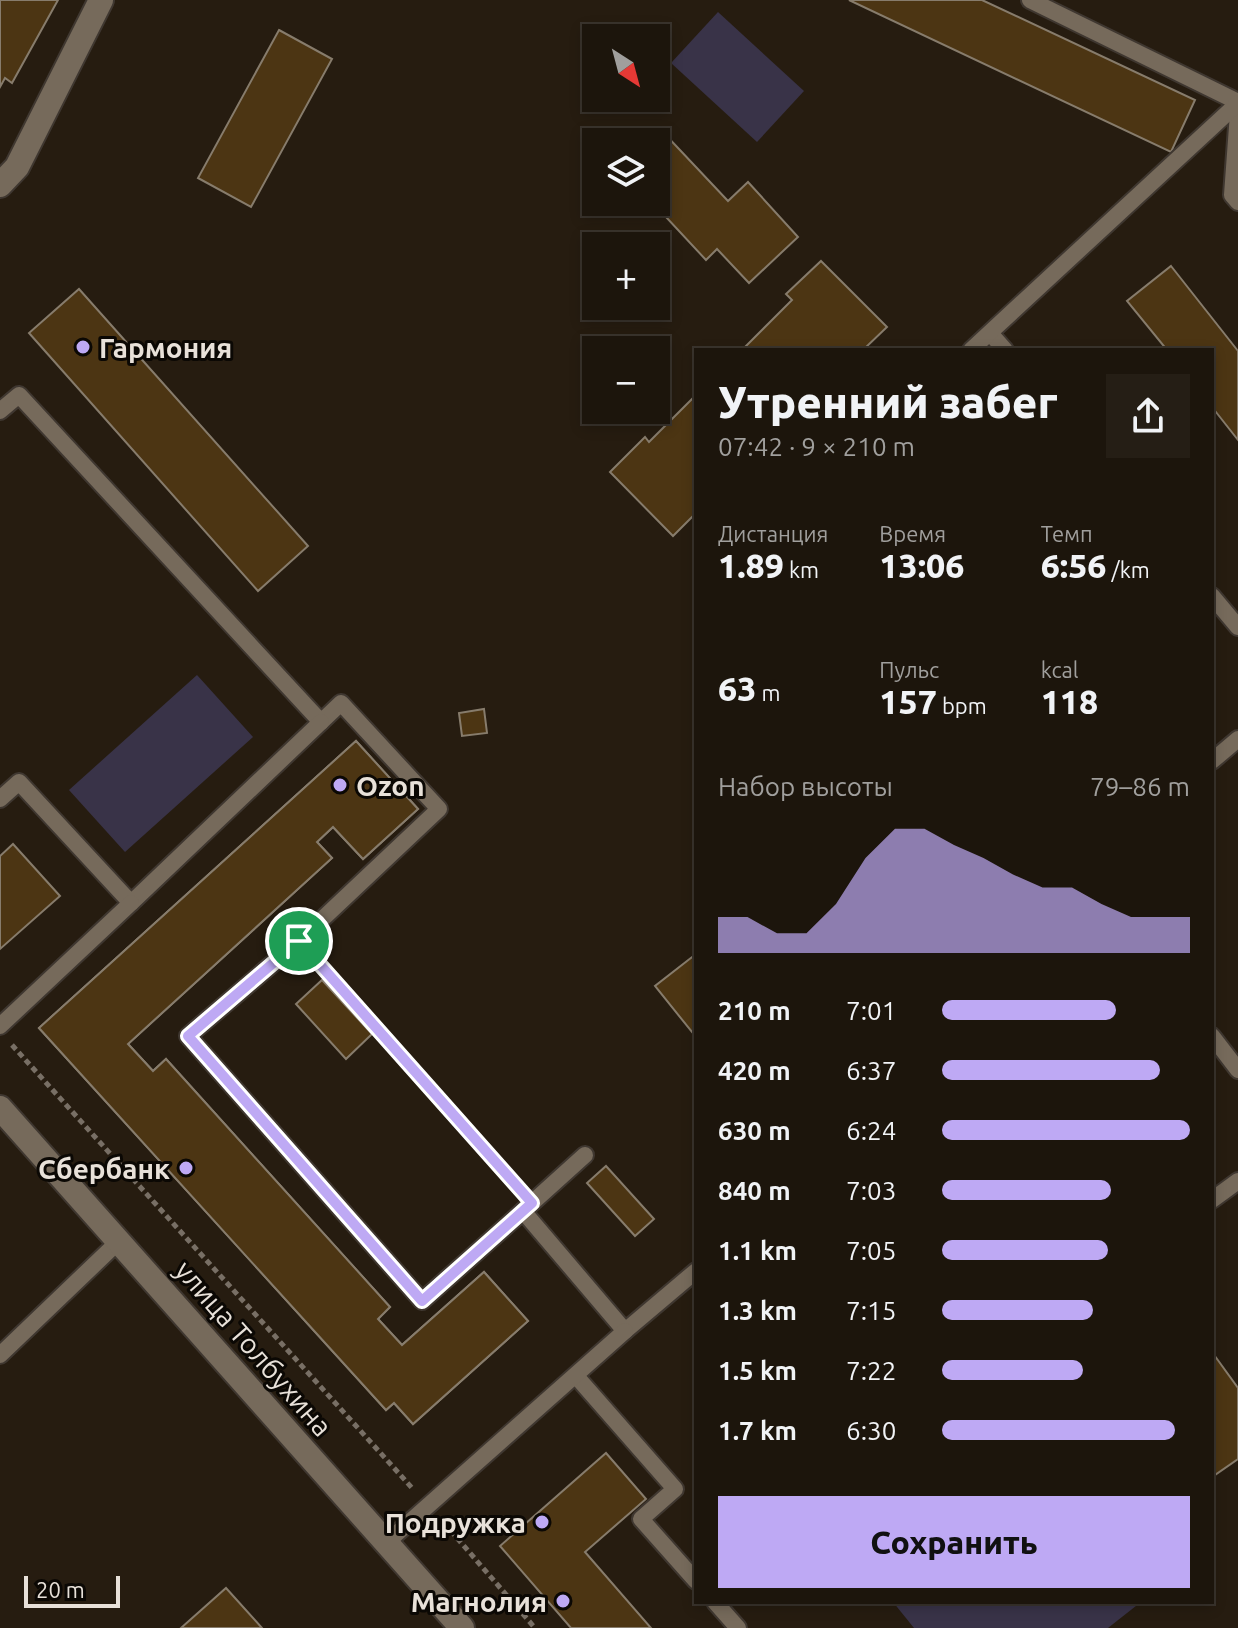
<!DOCTYPE html>
<html lang="ru">
<head>
<meta charset="utf-8">
<style>
	body { margin:0; font-family:Ubuntu,sans-serif; background:#251e15; color:#f1f3f6; height:100vh; display:flex; flex-direction:column; font-size:30px; white-space:nowrap }
	* { box-sizing:border-box; margin:0 }
	p { font-size:26px; color:#a09f9d }
	.icon { flex:none; width:44px; height:44px; fill:none; stroke:currentColor; stroke-width:2; stroke-linecap:round; stroke-linejoin:round }
	.map { position:relative; flex:1; overflow:hidden }
	.details { position:absolute; left:694px; top:348px; width:520px; height:1256px; display:flex; flex-direction:column; background:#1c150c; border-radius:0px; box-shadow:0 4px 12px #0003,0 0 0 2px #3a342d }
	.details>* { flex:none }
	.needle { width:52px; rotate:144deg }
	.buttons { position:absolute; left:582px; top:24px; display:grid; gap:16px }
	.buttons a { display:grid; place-items:center; width:88px; height:88px; border-radius:0px; background:#1c150c; box-shadow:0 4px 12px #0003,0 0 0 2px #3a342d; font-size:40px }
	.scale { position:absolute; left:24px; bottom:20px; width:96px; box-sizing:border-box; padding-left:8px; border:4px solid #e8e1d9; border-top:0; font-size:22px; line-height:28px; white-space:nowrap; color:#e8e1d9; -webkit-text-stroke:6px #0b0804; paint-order:stroke }
	.pin { position:absolute; display:grid; place-items:center; width:68px; height:68px; color:#fff; margin:-34px; border:4px solid #fff; border-radius:50%; box-shadow:0 2px 8px #0007 }
	.round { display:grid; place-items:center; flex:none; width:84px; height:84px; border-radius:0px; background:#251e15 }
	.overview { display:flex; align-items:center; justify-content:space-between; height:136px; padding:0 24px }
	h1 { font-size:44px; font-weight:800; line-height:60px }
	.figures { display:grid; grid-template-columns:repeat(3,1fr); gap:12px; height:136px; padding:8px 24px }
	.figures div { display:grid; align-content:center }
	.figures b { font-size:34px; font-weight:800 }
	.figures small { font-size:22px; font-weight:400 }
	.figures p { font-size:22px }
	.chart { height:224px; padding:16px 24px }
	.chart p { display:flex; justify-content:space-between }
	.chart svg { width:100%; height:144px; margin-top:8px; fill:#bea9f4; opacity:.7 }
	.button { display:flex; gap:16px; margin-top:auto; padding:16px 24px }
	.button a { flex:1; height:92px; border-radius:0px; background:#bea9f4; color:#111; font-size:32px; font-weight:800; line-height:92px; text-align:center }
	ul { padding:0 24px; list-style:none; font-size:26px }
	li { display:grid; grid-template-columns:128px 96px 1fr; align-items:center; height:60px }
	li i { height:20px; border-radius:10px; background:#bea9f4 }
	.map>svg:first-child { display:block }
	.green { fill:#393348 }
	.building { fill:#4c3513; stroke:#877c6c; stroke-width:2 }
	.lines { fill:none; stroke-linecap:round; stroke-linejoin:round }
	.lane-casing { stroke:#3f3730; stroke-width:20 }
	.street-casing { stroke:#3f3730; stroke-width:28 }
	.secondary-casing { stroke:#3f3730; stroke-width:28 }
	.path { stroke:#786f65; stroke-width:5; stroke-dasharray:6 4; stroke-linecap:butt }
	.lane { stroke:#766a5b; stroke-width:16 }
	.street { stroke:#766a5b; stroke-width:24 }
	.secondary { stroke:#766a5b; stroke-width:24 }
	.route-casing { stroke:#fff; stroke-width:16 }
	.route { stroke:#bea9f4; stroke-width:10 }
	.poi-dot { fill:#bea9f4; stroke:#0b0804; stroke-width:3 }
	.labels { text-anchor:middle; dominant-baseline:central; stroke-width:6; stroke-linejoin:round; paint-order:stroke }
	.poi-label { font-size:28px; font-weight:bold; fill:#e8e1d9; stroke:#0b0804; text-anchor:end }
	.street-label { font-size:28px; fill:#e8e1d9; stroke:#0b0804 }
</style>
</head>
<body>
<div class="map">
<svg width="1238" height="1628" viewBox="0 0 1238 1628">
	<rect width="100%" height="100%" fill="#261c10"/>
	<g class="green">
		<polygon points="718,12 804,91 757,142 671,63"/>
		<polygon points="197,675 253,737 125,852 69,790"/>
		<polygon points="893,1602 1141,1602 1108,1628 914,1628"/>
	</g>
	<g class="building">
		<polygon points="0,0 58,0 12,83 5,78 0,87"/>
		<polygon points="849,0 982,0 1195,100 1171,152"/>
		<polygon points="279,30 332,59 251,207 198,178"/>
		<polygon points="662,131 728,201 748,182 798,237 749,283 717,249 706,260 652,202 656,202 656,142 650,142"/>
		<polygon points="821,261 887,327 863,350 742,350 792,300 786,294"/>
		<polygon points="1171,266 1238,351 1238,440 1212,407 1212,350 1167,350 1127,301"/>
		<polygon points="79,289 308,546 258,591 29,333"/>
		<polygon points="696,395 696,513 673,536 610,472 645,437 649,442"/>
		<polygon points="484,709 487,733 462,736 459,713"/>
		<polygon points="356,741 418,809 363,859 333,827 317,842 332,858 128,1044 153,1071 166,1059 390,1307 378,1319 402,1345 484,1272 528,1321 413,1424 394,1403 386,1410 39,1028"/>
		<polygon points="356,741 418,809 363,859 333,827 317,842 332,858 128,1044 153,1071 166,1059 390,1307 378,1319 402,1345 484,1272 528,1321 413,1424 394,1403 386,1410 39,1028"/>
		<polygon points="13,844 60,896 0,949 0,856"/>
		<polygon points="696,954 696,1037 655,986"/>
		<polygon points="322,980 372,1034 346,1059 296,1004"/>
		<polygon points="606,1166 654,1219 635,1236 587,1183"/>
		<polygon points="1212,1352 1238,1388 1238,1459 1212,1477"/>
		<polygon points="606,1453 646,1499 585,1552 651,1628 571,1628 500,1546"/>
		<polygon points="226,1588 262,1628 181,1628"/>
	</g>
	<g class="lines">
		<defs>
			<g id="lane">
				<polyline points="1030,0 1238,102"/>
				<polyline points="1238,113 1232,195 1238,202"/>
				<polyline points="990,333 1005,350"/>
				<polyline points="971,350 1238,103"/>
				<polyline points="0,411 19,395 321,722 341,703 439,809 299,941 188,1036 422,1301 523,1211 625,1331 696,1271"/>
				<polyline points="1212,596 1238,627"/>
				<polyline points="1212,761 1238,739"/>
				<polyline points="0,799 19,782 131,903 321,722"/>
				<polyline points="0,1026 131,903"/>
				<polyline points="1212,1036 1238,1070"/>
				<polyline points="1212,1200 1238,1181"/>
				<polyline points="523,1211 585,1155"/>
				<polyline points="0,1355 119,1241"/>
				<polyline points="576,1376 675,1489 641,1519 696,1581"/>
				<polyline points="386,1543 625,1331"/>
				<polyline points="715,1602 738,1628"/>
			</g>
			<polyline id="street" points="0,185 17,167 101,0"/>
			<polyline id="secondary" points="0,1108 462,1628"/>
		</defs>
		<use href="#lane" class="lane-casing"/>
		<use href="#street" class="street-casing"/>
		<use href="#secondary" class="secondary-casing"/>
		<g class="path">
			<polyline points="315,958 518,1188"/>
			<polyline points="12,1045 413,1489"/>
			<polyline points="444,1523 535,1628"/>
		</g>
		<use href="#lane" class="lane"/>
		<use href="#street" class="street"/>
		<use href="#secondary" class="secondary"/>
	</g>
	<g class="lines">
		<defs>
			<polygon id="route" points="299,941 532,1203 422,1301 188,1036"/>
		</defs>
		<use href="#route" class="route-casing"/>
		<use href="#route" class="route"/>
	</g>
	<g class="poi-dot">
		<circle cx="83" cy="347" r="8"/>
		<circle cx="340" cy="785" r="8"/>
		<circle cx="186" cy="1168" r="8"/>
		<circle cx="542" cy="1522" r="8"/>
		<circle cx="563" cy="1601" r="8"/>
	</g>
	<g class="labels">
		<g class="poi-label">
			<text x="99" y="347" text-anchor="start">Гармония</text>
			<text x="356" y="785" text-anchor="start">Ozon</text>
			<text x="170" y="1168">Сбербанк</text>
			<text x="526" y="1522">Подружка</text>
			<text x="547" y="1601">Магнолия</text>
		</g>
		<g class="street-label">
			<text transform="translate(254 1348) rotate(49)">улица Толбухина</text>
		</g>
	</g>
</svg>
<div class="buttons">
<a><svg class="needle" viewBox="-14 -14 28 28"><path d="M0-13l5 13h-10z" fill="#e53935"/><path d="M0 13l5-13h-10z" fill="#a09f9d"/></svg></a>
<a><svg class="icon" aria-label="layers" viewBox="0 0 24 24"><path d="M12 4l9 5-9 5-9-5zM3 14l9 5 9-5"/></svg></a>
<a>+</a>
<a>−</a>
</div>
<div class="scale">20 m</div>
<div class="pin" style="left:299px;top:941px;background:#1e9e55"><svg class="icon" aria-label="arrive" viewBox="0 0 24 24"><path d="M6 21V4h12l-3 4 3 4H6"/></svg></div>
<section class="details">
<div class="overview"><div><h1>Утренний забег</h1><p>07:42 · 9 × 210 m</p></div><a class="round"><svg class="icon" aria-label="share" viewBox="0 0 24 24"><path d="M12 15V3M7 8l5-5 5 5M5 13v7h14v-7"/></svg></a></div>
<div class="figures">
<div><p>Дистанция</p><b>1.89<small> km</small></b></div>
<div><p>Время</p><b>13:06</b></div>
<div><p>Темп</p><b>6:56<small> /km</small></b></div>
</div>
<div class="figures">
<div><b>63<small> m</small></b></div>
<div><p>Пульс</p><b>157<small> bpm</small></b></div>
<div><p>kcal</p><b>118</b></div>
</div>
<div class="chart"><p><span>Набор высоты</span>79–86 m</p>
<svg viewBox="0 0 160 44" preserveAspectRatio="none"><path d="M0 44V33L10 33L20 38L30 38L40 29L50 15L60 6L70 6L80 11L90 15L100 20L110 24L120 24L130 29L140 33L150 33L160 33V44z"/></svg>
</div>
<ul>
<li><b>210 m</b>7:01<i style="width:70%"></i></li>
<li><b>420 m</b>6:37<i style="width:88%"></i></li>
<li><b>630 m</b>6:24<i style="width:100%"></i></li>
<li><b>840 m</b>7:03<i style="width:68%"></i></li>
<li><b>1.1 km</b>7:05<i style="width:67%"></i></li>
<li><b>1.3 km</b>7:15<i style="width:61%"></i></li>
<li><b>1.5 km</b>7:22<i style="width:57%"></i></li>
<li><b>1.7 km</b>6:30<i style="width:94%"></i></li>
</ul>
<div class="button"><a>Сохранить</a></div>
</section>
</div>
</body>
</html>
